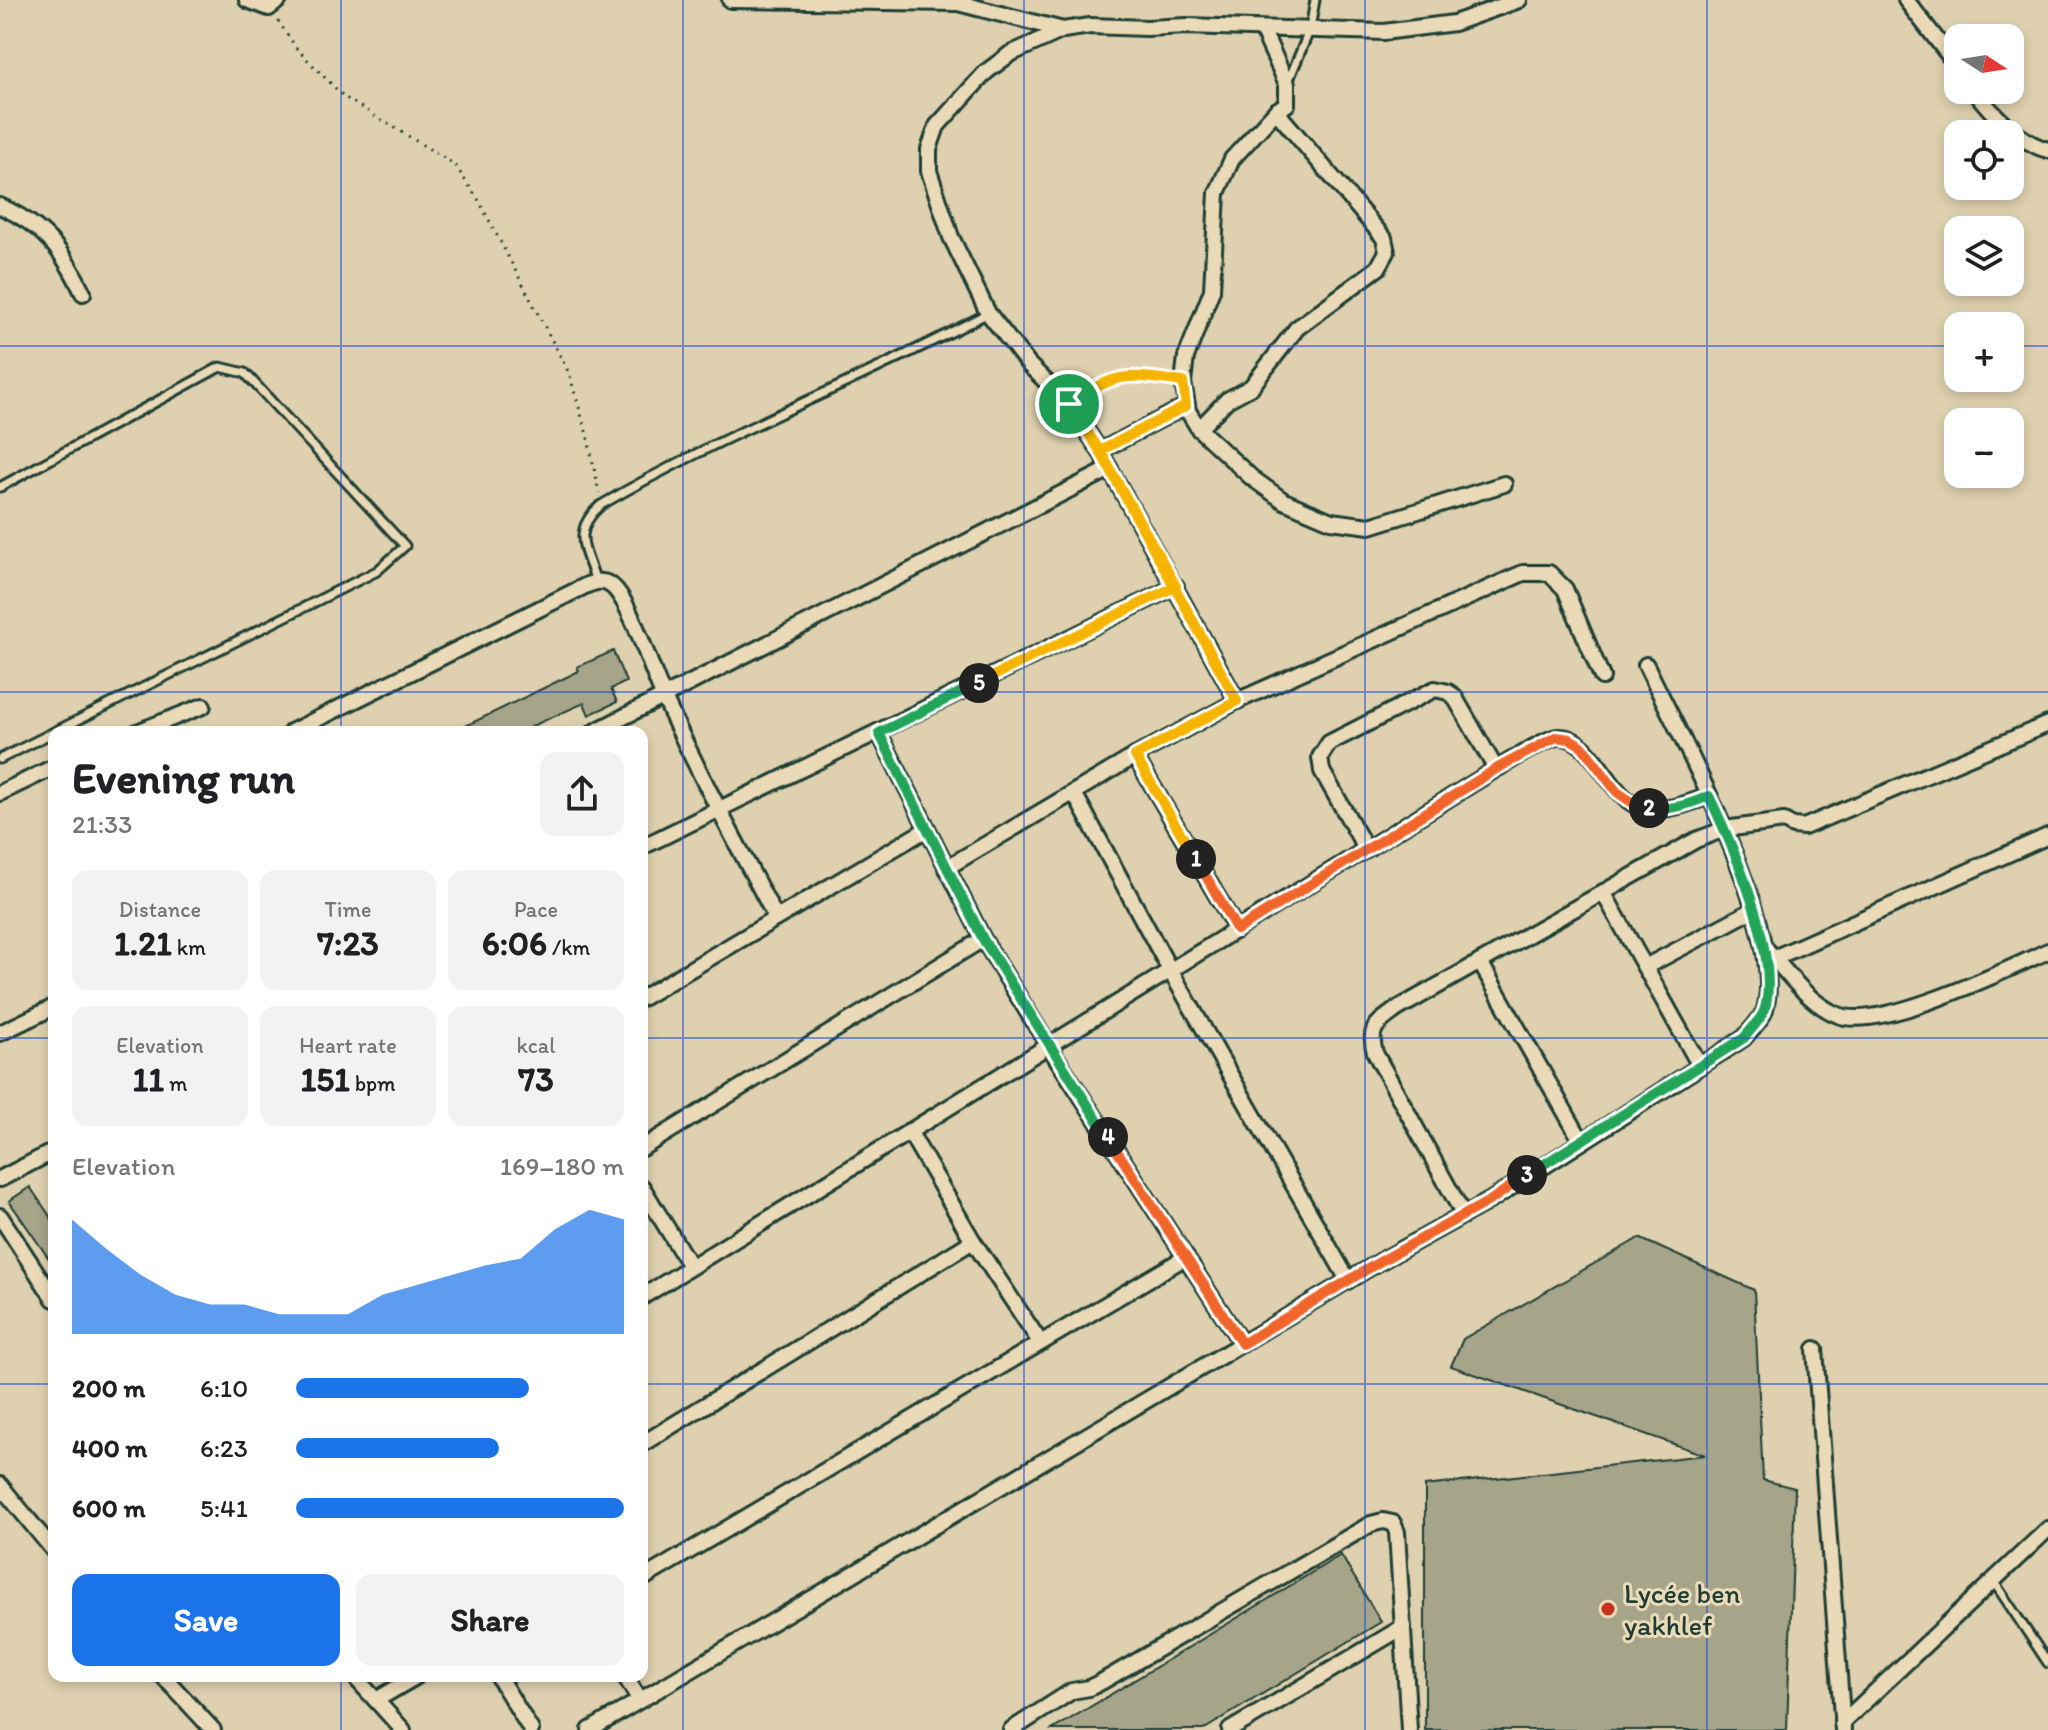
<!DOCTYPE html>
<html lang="en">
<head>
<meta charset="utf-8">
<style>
	body { margin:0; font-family:Itim,sans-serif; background:#f2f2f2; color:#202124; height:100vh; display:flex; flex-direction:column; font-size:30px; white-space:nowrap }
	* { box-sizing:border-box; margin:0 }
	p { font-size:26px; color:#757577 }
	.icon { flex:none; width:44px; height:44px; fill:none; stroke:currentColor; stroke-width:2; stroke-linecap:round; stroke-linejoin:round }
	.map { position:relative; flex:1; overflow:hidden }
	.panel { position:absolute; left:48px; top:726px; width:600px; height:956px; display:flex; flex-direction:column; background:#fff; border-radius:16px; box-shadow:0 4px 12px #0003 }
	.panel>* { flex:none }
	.needle { width:52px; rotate:102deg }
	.controls { position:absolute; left:1944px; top:24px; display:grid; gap:16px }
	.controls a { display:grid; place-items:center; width:80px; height:80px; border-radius:16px; background:#fff; box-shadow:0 4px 12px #0003; font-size:40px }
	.pin { position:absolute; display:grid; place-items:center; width:68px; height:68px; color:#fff; margin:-34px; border:4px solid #fff; border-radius:50%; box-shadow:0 2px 8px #0007 }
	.km { position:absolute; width:40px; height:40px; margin:-20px; border-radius:50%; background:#222; color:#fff; font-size:22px; line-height:40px; text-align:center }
	.round { display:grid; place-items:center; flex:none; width:84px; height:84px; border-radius:16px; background:#f2f2f2 }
	.headline { display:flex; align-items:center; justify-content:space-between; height:136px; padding:0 24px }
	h1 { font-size:44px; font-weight:700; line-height:60px }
	.stats { display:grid; grid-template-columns:repeat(3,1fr); gap:12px; height:136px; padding:8px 24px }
	.stats div { display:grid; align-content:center; border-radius:16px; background:#f2f2f2; text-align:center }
	.stats b { font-size:34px; font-weight:700 }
	.stats small { font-size:22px; font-weight:400 }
	.stats p { font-size:22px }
	.chart { height:224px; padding:16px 24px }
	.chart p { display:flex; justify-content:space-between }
	.chart svg { width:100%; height:144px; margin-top:8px; fill:#1a73e8; opacity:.7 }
	.button { display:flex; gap:16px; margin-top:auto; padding:16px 24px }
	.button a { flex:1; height:92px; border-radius:16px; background:#1a73e8; color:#fff; font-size:32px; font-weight:700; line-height:92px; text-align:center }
	.button a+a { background:#f2f2f2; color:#202124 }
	ul { padding:0 24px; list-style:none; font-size:26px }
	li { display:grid; grid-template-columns:128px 96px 1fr; align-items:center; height:60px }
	li i { height:20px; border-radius:10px; background:#1a73e8 }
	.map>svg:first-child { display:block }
	.building { fill:#a6a58a; stroke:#1f3d34; stroke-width:2 }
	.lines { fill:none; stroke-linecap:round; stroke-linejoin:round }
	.lane-casing { stroke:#1f3d34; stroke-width:13 }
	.street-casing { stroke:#1f3d34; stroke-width:20 }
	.path { stroke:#1f3d34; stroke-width:3; stroke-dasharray:2 6; stroke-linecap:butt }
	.lane { stroke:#ebdab7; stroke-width:7 }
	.street { stroke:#ebdab7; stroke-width:14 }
	.split-1-casing { stroke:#fff; stroke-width:16 }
	.split-2-casing { stroke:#fff; stroke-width:16 }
	.split-3-casing { stroke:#fff; stroke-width:16 }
	.split-4-casing { stroke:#fff; stroke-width:16 }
	.split-5-casing { stroke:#fff; stroke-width:16 }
	.split-6-casing { stroke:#fff; stroke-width:16 }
	.split-1 { stroke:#f5b400; stroke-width:10 }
	.split-2 { stroke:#f0652b; stroke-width:10 }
	.split-3 { stroke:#22a559; stroke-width:10 }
	.split-4 { stroke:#f0652b; stroke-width:10 }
	.split-5 { stroke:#22a559; stroke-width:10 }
	.split-6 { stroke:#f5b400; stroke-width:10 }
	.grid { fill:none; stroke:#1d4ed8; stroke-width:2; stroke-opacity:0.55 }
	.poi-dot { fill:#c8321e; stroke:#ebdab7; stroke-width:3 }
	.labels { text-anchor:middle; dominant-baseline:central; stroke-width:6; stroke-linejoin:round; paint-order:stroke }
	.poi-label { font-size:28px; fill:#1f3d34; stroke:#ebdab7; text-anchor:start }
</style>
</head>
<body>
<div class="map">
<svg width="2048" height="1730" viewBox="0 0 2048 1730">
	<rect width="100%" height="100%" fill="#dfd1af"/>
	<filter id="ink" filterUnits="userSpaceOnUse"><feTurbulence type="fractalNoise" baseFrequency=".0125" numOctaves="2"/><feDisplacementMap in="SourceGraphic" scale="16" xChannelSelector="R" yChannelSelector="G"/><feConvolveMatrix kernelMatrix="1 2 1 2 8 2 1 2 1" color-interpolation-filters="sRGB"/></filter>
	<g filter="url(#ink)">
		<g class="building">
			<polygon points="613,651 626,682 611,689 617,702 589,715 584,703 532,726 533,728 524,732 453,732 579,671 577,667"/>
			<polygon points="30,1187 54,1222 54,1266 9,1201"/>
			<polygon points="1639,1238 1754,1290 1763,1480 1795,1488 1787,1730 1425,1730 1425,1486 1705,1455 1451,1366 1463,1339"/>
			<polygon points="1341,1555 1381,1622 1203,1730 1052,1730"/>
		</g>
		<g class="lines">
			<defs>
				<g id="lane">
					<polyline points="1288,82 1310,29 1315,0"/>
					<path d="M1069 404C1118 372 1127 374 1183 382"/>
					<polyline points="0,487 220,367 245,373 405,546 377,571 54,732"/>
					<path d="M596 581C585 549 571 531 601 505 726 432 861 381 988 313"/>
					<polyline points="0,759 54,732"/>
					<polyline points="1994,1582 2048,1663"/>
				</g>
				<g id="street">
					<polyline points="247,0 269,8 279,0"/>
					<polyline points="730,0 958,3 1063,30"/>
					<polyline points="1906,0 1958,67"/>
					<polyline points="1262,29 1287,84 1287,104 1276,111 1232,159 1217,193 1212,290 1186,357 1183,382 1188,411 1199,429 1252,478 1284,501 1331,521 1370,526 1504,484"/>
					<path d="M1974 90C1991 113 2020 143 2048 150"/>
					<path d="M0 206C44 226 63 250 83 293"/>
					<polyline points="1199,429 1227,400 1251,387 1297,328 1378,268 1387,252 1384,238 1276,111"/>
					<polyline points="1100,451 1186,406"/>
					<polyline points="1237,701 1100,451 1069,404 1029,365 988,313 951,237 929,171 929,149 937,126 986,72 1010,54 1063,30 1090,26 1147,28 1186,26 1384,32 1454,23 1519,0"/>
					<polyline points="137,732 203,706"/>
					<path d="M291 732 583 587C595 581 606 578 616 590 633 610 651 669 663 695 697 771 737 844 776 918"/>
					<polyline points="594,732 1110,469"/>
					<polyline points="879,733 983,939 1048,1045 1242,1344"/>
					<polyline points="1135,756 1237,930"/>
					<polyline points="0,793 54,767"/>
					<polyline points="1074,793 1170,970 1348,1280"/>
					<polyline points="642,847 1176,586"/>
					<polyline points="1366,849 1322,771 1320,757 1329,743 1435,689 1448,692 1454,696 1496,769"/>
					<polyline points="946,868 1135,756 1237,701 1523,573 1549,573 1565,589 1602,677"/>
					<polyline points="1603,892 1700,1066"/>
					<path d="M1766 949C1786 971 1809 1004 1838 1015 1879 1032 2006 970 2048 951"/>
					<polyline points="1774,958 2048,836"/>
					<polyline points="1480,962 1581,1140"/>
					<polyline points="1645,967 1753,910"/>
					<polyline points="642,998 927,829"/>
					<polyline points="0,1033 54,1007"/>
					<polyline points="909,1131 973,1241 1040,1342"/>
					<polyline points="642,1148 983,939"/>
					<polyline points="0,1179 54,1151"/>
					<polyline points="642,1187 690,1266"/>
					<path d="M1463 1214 1375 1053C1368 1027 1377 1024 1397 1009L1696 840 1725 829 1784 821 1793 826 1804 827 2048 724"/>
					<polyline points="0,1216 54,1299"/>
					<path d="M642 1297 1496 769C1509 762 1546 738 1558 737 1591 734 1607 793 1636 805 1659 815 1687 804 1709 796"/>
					<polyline points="1815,1349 1843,1730"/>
					<polyline points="642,1444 973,1241"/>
					<polyline points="0,1485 54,1551"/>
					<polyline points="642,1579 1186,1257"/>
					<polyline points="163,1676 213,1730"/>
					<polyline points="354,1676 403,1730"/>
					<polyline points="498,1676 531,1730"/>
					<polyline points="625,1676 639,1699"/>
					<polyline points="376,1700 417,1676"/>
					<polyline points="1842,1723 2048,1529"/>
					<path d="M590 1730 1381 1261 1491 1200 1744 1038C1750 1030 1763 1018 1765 1009 1787 932 1681 738 1646 665"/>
					<polyline points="1011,1730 1072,1691 1089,1688 1103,1681 1371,1524 1383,1521 1393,1523 1397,1532 1409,1730"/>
					<polyline points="1230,1730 1403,1627"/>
				</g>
			</defs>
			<use href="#lane" class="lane-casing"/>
			<use href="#street" class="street-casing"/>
			<polyline class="path" points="278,21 297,49 344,97 454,164 478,199 569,373 588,438 599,493"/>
			<use href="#lane" class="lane"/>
			<use href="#street" class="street"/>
		</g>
	</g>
	<g class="lines" filter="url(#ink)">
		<defs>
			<polyline id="split-1" points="1069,404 1100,451 1237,701 1135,756 1196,859"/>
			<polyline id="split-2" points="1196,859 1237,930 1496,769 1556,737 1570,739 1582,746 1617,792 1636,805 1649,808"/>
			<path id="split-3" d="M1527 1175 1744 1038C1750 1030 1763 1018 1765 1008 1780 954 1733 846 1709 796 1690 804 1670 811 1649 808"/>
			<polyline id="split-4" points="1108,1137 1242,1344 1381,1261 1491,1200 1527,1175"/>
			<polyline id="split-5" points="979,683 879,733 983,939 1108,1137"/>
			<path id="split-6" d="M979 683 1176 586 1100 451 1186 406 1183 382C1125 374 1119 371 1069 404"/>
		</defs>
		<use href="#split-1" class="split-1-casing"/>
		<use href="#split-2" class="split-2-casing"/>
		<use href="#split-3" class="split-3-casing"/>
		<use href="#split-4" class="split-4-casing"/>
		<use href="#split-5" class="split-5-casing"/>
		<use href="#split-6" class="split-6-casing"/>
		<use href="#split-1" class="split-1"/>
		<use href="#split-2" class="split-2"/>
		<use href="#split-3" class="split-3"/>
		<use href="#split-4" class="split-4"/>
		<use href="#split-5" class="split-5"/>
		<use href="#split-6" class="split-6"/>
	</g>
	<path class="grid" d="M341 0V732M683 0V1730M1024 0V1730M1365 0V1730M1707 0V1730M0 346H1958M2010 346H2048M0 692H2048M0 1038H54M642 1038H2048M0 1384H54M642 1384H2048M341 1676V1730"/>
	<circle class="poi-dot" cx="1608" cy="1609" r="8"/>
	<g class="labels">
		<g class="poi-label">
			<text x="1624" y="1593">Lycée ben<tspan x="1624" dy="32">yakhlef</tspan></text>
		</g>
	</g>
</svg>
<div class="controls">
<a><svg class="needle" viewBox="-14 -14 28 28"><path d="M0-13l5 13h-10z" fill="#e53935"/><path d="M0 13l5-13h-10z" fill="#757577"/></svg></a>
<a><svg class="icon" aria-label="locate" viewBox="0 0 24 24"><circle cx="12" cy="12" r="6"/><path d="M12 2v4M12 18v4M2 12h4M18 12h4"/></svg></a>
<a><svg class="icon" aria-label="layers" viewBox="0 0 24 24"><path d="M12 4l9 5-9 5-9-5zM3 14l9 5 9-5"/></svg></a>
<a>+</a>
<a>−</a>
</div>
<div class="pin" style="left:1069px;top:404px;background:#1e9e55"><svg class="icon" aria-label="arrive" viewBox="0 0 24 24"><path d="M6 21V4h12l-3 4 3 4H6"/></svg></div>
<b class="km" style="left:1196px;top:859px">1</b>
<b class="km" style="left:1649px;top:808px">2</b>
<b class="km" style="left:1527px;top:1175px">3</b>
<b class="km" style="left:1108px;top:1137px">4</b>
<b class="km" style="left:979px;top:683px">5</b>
<section class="panel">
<div class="headline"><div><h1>Evening run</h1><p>21:33</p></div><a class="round"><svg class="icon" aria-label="share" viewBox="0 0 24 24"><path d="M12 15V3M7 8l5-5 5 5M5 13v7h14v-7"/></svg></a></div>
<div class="stats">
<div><p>Distance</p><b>1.21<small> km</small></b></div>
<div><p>Time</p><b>7:23</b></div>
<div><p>Pace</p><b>6:06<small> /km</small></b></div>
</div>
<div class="stats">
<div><p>Elevation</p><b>11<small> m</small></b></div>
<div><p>Heart rate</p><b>151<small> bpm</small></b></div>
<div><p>kcal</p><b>73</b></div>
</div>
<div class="chart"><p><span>Elevation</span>169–180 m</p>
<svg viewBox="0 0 160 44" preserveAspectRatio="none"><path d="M0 44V9L10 18L20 26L30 32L40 35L50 35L60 38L70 38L80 38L90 32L100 29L110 26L120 23L130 21L140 12L150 6L160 9V44z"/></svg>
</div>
<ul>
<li><b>200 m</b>6:10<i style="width:71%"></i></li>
<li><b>400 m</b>6:23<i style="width:62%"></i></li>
<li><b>600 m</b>5:41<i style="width:100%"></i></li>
</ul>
<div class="button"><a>Save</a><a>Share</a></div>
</section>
</div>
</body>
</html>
